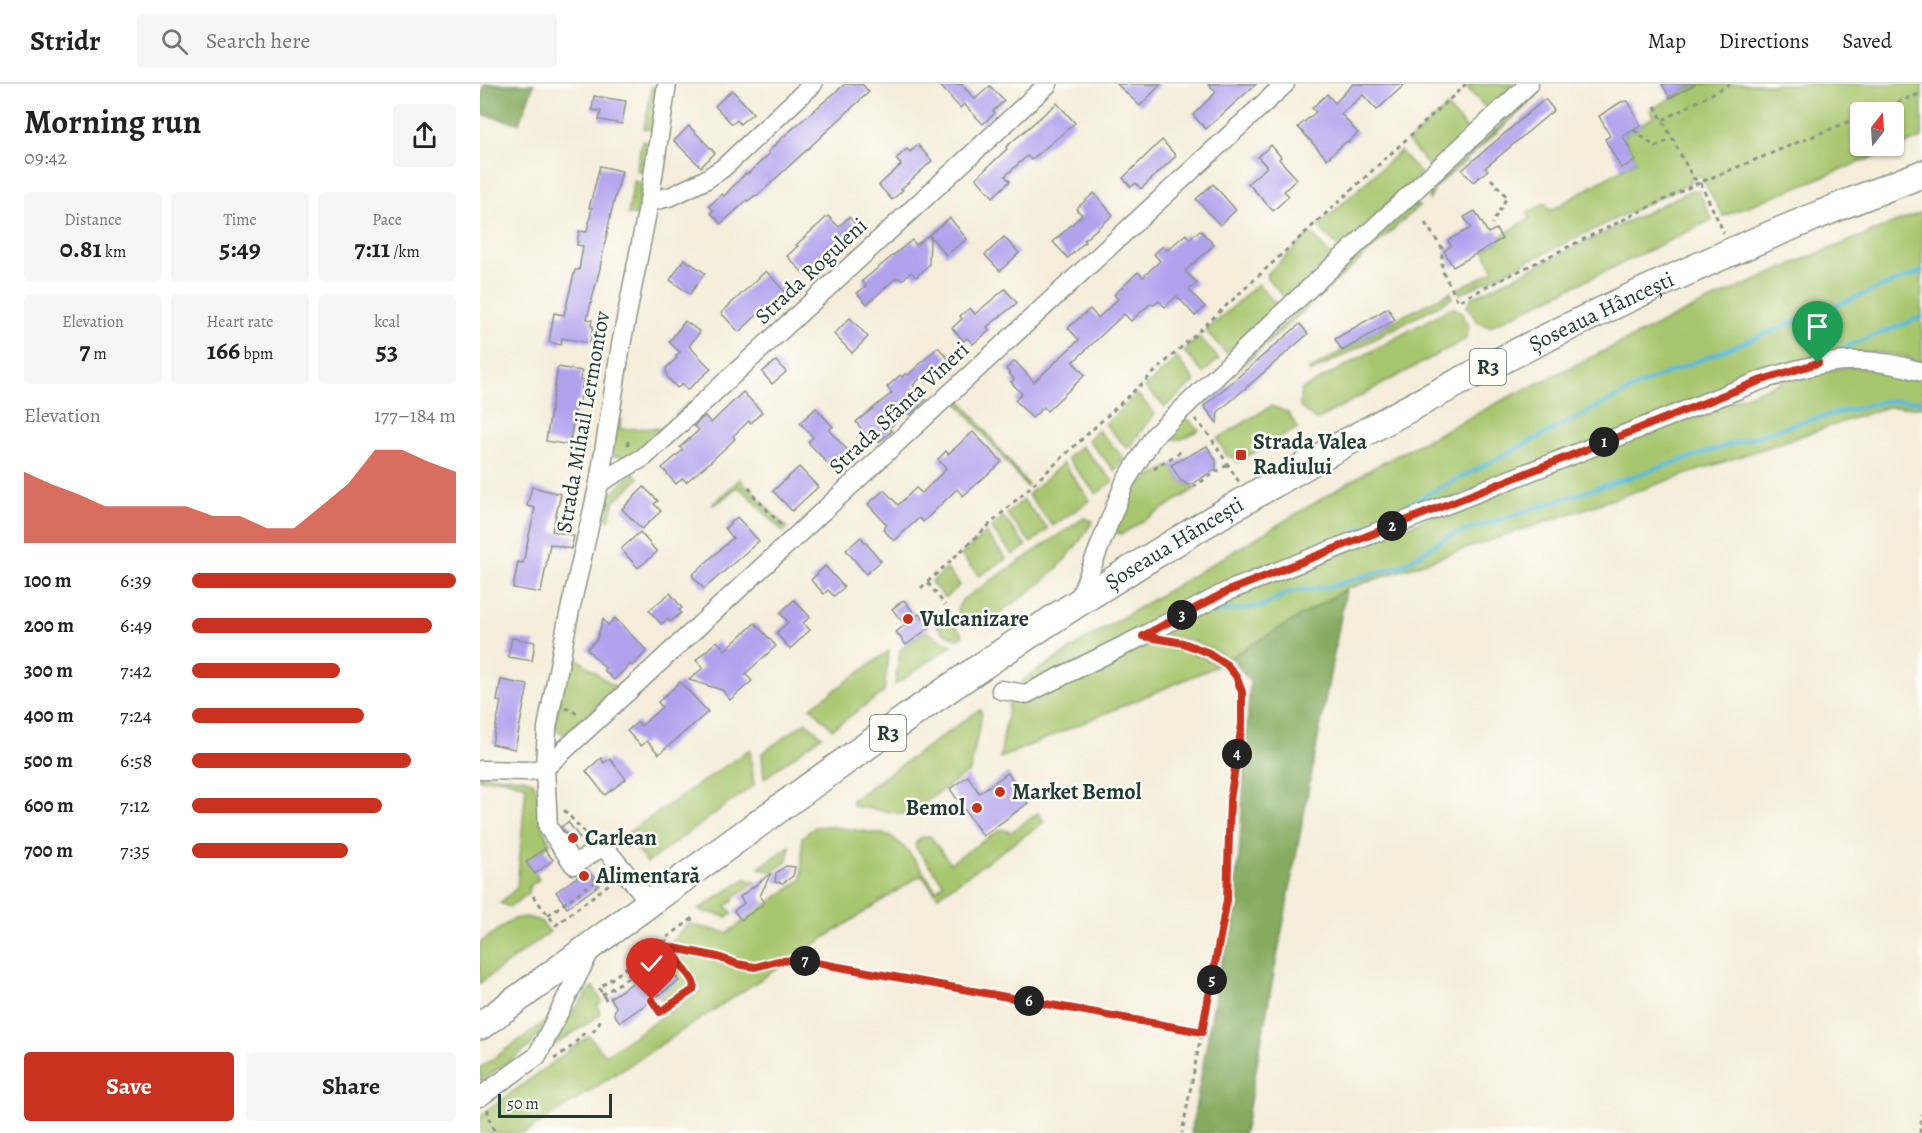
<!DOCTYPE html>
<html lang="en">
<head>
<meta charset="utf-8">
<style>
	body { margin:0; font-family:Alegreya,serif; background:#f6f6f6; color:#222; height:100vh; display:flex; flex-direction:column; font-size:22px; white-space:nowrap }
	* { box-sizing:border-box; margin:0 }
	p { font-size:20px; color:#767676 }
	.icon { flex:none; width:33px; height:33px; fill:none; stroke:currentColor; stroke-width:2; stroke-linecap:round; stroke-linejoin:round }
	.map { position:relative; flex:1; overflow:hidden }
	.drawer { display:flex; flex-direction:column; background:#fff; width:480px }
	.drawer>* { flex:none }
	.needle { width:39px; rotate:17deg }
	.controls { position:absolute; left:1370px; top:18px; display:grid; gap:12px }
	.controls a { display:grid; place-items:center; width:54px; height:54px; border-radius:6px; background:#fff; box-shadow:0 2px 4px #0004; font-size:30px }
	.scale { position:absolute; left:18px; bottom:15px; width:114px; box-sizing:border-box; padding-left:6px; border:3px solid #1f3d34; border-top:0; font-size:16px; line-height:21px; white-space:nowrap; color:#1f3d34; -webkit-text-stroke:4px #fdfcf7; paint-order:stroke }
	.pin { position:absolute; display:grid; place-items:center; width:51px; height:51px; color:#fff; margin:-62px -26px; border-radius:50% 50% 50% 0; rotate:-45deg; box-shadow:0 0 6px #0007 }
	.pin .icon { rotate:45deg }
	.km { position:absolute; width:30px; height:30px; margin:-15px; border-radius:50%; background:#222; color:#fff; font-size:16px; line-height:30px; text-align:center }
	.round { display:grid; place-items:center; flex:none; width:63px; height:63px; border-radius:6px; background:#f6f6f6 }
	.headline { display:flex; align-items:center; justify-content:space-between; height:102px; padding:0 24px }
	h1 { font-size:33px; font-weight:700; line-height:45px }
	.metrics { display:grid; grid-template-columns:repeat(3,1fr); gap:9px; height:102px; padding:6px 24px }
	.metrics div { display:grid; align-content:center; border-radius:6px; background:#f6f6f6; text-align:center }
	.metrics b { font-size:26px; font-weight:700 }
	.metrics small { font-size:16px; font-weight:400 }
	.metrics p { font-size:16px }
	.chart { height:168px; padding:12px 24px }
	.chart p { display:flex; justify-content:space-between }
	.chart svg { width:100%; height:108px; margin-top:6px; fill:#c8321e; opacity:.7 }
	.primary-button { display:flex; gap:12px; margin-top:auto; padding:12px 24px }
	.primary-button a { flex:1; height:69px; border-radius:6px; background:#c8321e; color:#fff; font-size:24px; font-weight:700; line-height:69px; text-align:center }
	.primary-button a+a { background:#f6f6f6; color:#222 }
	ul { padding:0 24px; list-style:none; font-size:20px }
	li { display:grid; grid-template-columns:96px 72px 1fr; align-items:center; height:45px }
	li i { height:15px; border-radius:8px; background:#c8321e }
	header { display:flex; align-items:center; gap:36px; box-sizing:border-box; height:84px; padding:0 30px; background:#fff; border-bottom:2px solid #e0e0e0 }
	header strong { font-size:28px }
	nav { display:flex; gap:33px; margin-inline-start:auto; font-size:21px }
	.search { width:420px; height:54px; background:#f6f6f6; display:flex; align-items:center; gap:15px; box-sizing:border-box; padding:0 21px; border-radius:6px; color:#767676; font-size:22px }
	main { display:flex; flex:1; min-height:0 }
	.map>svg:first-child { display:block }
	.green { fill:#a8c66d; stroke:#648250; stroke-width:1.5; fill-rule:evenodd }
	.forest { fill:#86ab60; stroke:#52744a; stroke-width:1.5 }
	.lines { fill:none; stroke-linecap:round; stroke-linejoin:round }
	.stream { stroke:#5bbbda; stroke-width:4.5 }
	.building { fill:#b1a2ee }
	.minor-casing { stroke:#8a9587; stroke-width:21 }
	.highway-casing { stroke:#8a9587; stroke-width:30 }
	.path { stroke:#8a9587; stroke-width:3; stroke-dasharray:4.5 4.5; stroke-linecap:butt }
	.minor { stroke:#fff; stroke-width:18 }
	.highway { stroke:#fff; stroke-width:27 }
	.route-casing { stroke:#fff; stroke-width:12 }
	.route { stroke:#c8321e; stroke-width:8 }
	.poi-dot { fill:#c8321e; stroke:#fdfcf7; stroke-width:2 }
	.labels { text-anchor:middle; dominant-baseline:central; stroke-width:5; stroke-linejoin:round; paint-order:stroke }
	.shield { fill:#fdfcf7; stroke:#62766e; stroke-width:1.5 }
	.shield-label { font-size:21px; font-weight:bold; fill:#1f3d34 }
	.street-label { font-size:22px; fill:#1f3d34; stroke:#fdfcf7 }
	.poi-label { font-size:22px; font-weight:bold; fill:#1f3d34; stroke:#fdfcf7; text-anchor:start }
</style>
</head>
<body>
<header>
<strong>Stridr</strong>
<div class="search"><svg class="icon" aria-label="search" viewBox="0 0 24 24"><circle cx="10" cy="10" r="6"/><path d="M15 15l6 6"/></svg>Search here</div>
<nav><a>Map</a><a>Directions</a><a>Saved</a></nav>
</header>
<main>
<section class="drawer">
<div class="headline"><div><h1>Morning run</h1><p>09:42</p></div><a class="round"><svg class="icon" aria-label="share" viewBox="0 0 24 24"><path d="M12 15V3M7 8l5-5 5 5M5 13v7h14v-7"/></svg></a></div>
<div class="metrics">
<div><p>Distance</p><b>0.81<small> km</small></b></div>
<div><p>Time</p><b>5:49</b></div>
<div><p>Pace</p><b>7:11<small> /km</small></b></div>
</div>
<div class="metrics">
<div><p>Elevation</p><b>7<small> m</small></b></div>
<div><p>Heart rate</p><b>166<small> bpm</small></b></div>
<div><p>kcal</p><b>53</b></div>
</div>
<div class="chart"><p><span>Elevation</span>177–184 m</p>
<svg viewBox="0 0 160 44" preserveAspectRatio="none"><path d="M0 44V15L10 20L20 24L30 29L40 29L50 29L60 29L70 33L80 33L90 38L100 38L110 29L120 20L130 6L140 6L150 11L160 15V44z"/></svg>
</div>
<ul>
<li><b>100 m</b>6:39<i style="width:100%"></i></li>
<li><b>200 m</b>6:49<i style="width:91%"></i></li>
<li><b>300 m</b>7:42<i style="width:56%"></i></li>
<li><b>400 m</b>7:24<i style="width:65%"></i></li>
<li><b>500 m</b>6:58<i style="width:83%"></i></li>
<li><b>600 m</b>7:12<i style="width:72%"></i></li>
<li><b>700 m</b>7:35<i style="width:59%"></i></li>
</ul>
<div class="primary-button"><a>Save</a><a>Share</a></div>
</section>
<div class="map">
<svg width="1442" height="1049" viewBox="0 0 1442 1049">
	<rect width="100%" height="100%" fill="#fdfcf7"/>
	<filter id="ink" filterUnits="userSpaceOnUse"><feTurbulence type="fractalNoise" baseFrequency=".0167" numOctaves="2"/><feDisplacementMap in="SourceGraphic" scale="12" xChannelSelector="R" yChannelSelector="G"/><feConvolveMatrix kernelMatrix="1 2 1 2 8 2 1 2 1" color-interpolation-filters="sRGB"/></filter>
	<filter id="wash" filterUnits="userSpaceOnUse"><feTurbulence type="fractalNoise" baseFrequency=".008" numOctaves="4" result="noise"/><feDisplacementMap in="SourceGraphic" scale="24" xChannelSelector="R" yChannelSelector="G"/><feGaussianBlur stdDeviation="1.35" result="paint"/><feColorMatrix in="noise" values="0 0 0 0 0 0 0 0 0 0 0 0 0 0 0 0 0 1.4 0 .05"/><feComposite in="paint" operator="in"/></filter>
	<g filter="url(#wash)">
		<rect width="100%" height="100%" fill="#f5edda"/>
		<g class="green">
			<polygon points="991,0 1034,0 1007,25 987,4"/>
			<path d="M1216 0H1442V54L1243 132 1220 91 1210 95 1212 98 980 210 977 205 1014 187 1004 166 1022 155 1021 152 1050 134 1047 129 1065 119 1070 127 1156 77 1143 52 1161 42 1160 40 1174 33 1170 26ZM1380 28H1413V62H1380Z"/>
			<polygon points="172,2 181,4 174,46 164,45"/>
			<polygon points="1053,12 1056,13 955,104 949,117 949,106"/>
			<polygon points="967,23 988,46 949,82 928,58"/>
			<polygon points="162,57 169,59 165,88 156,86"/>
			<polygon points="920,67 941,90 860,165 838,142"/>
			<polygon points="154,97 163,100 156,132 148,130"/>
			<polygon points="1212,106 1214,108 1218,106 1232,136 1009,243 998,238 987,223 991,214"/>
			<polygon points="936,121 939,122 713,327 712,326 930,122"/>
			<polygon points="1442,128 1442,279 1422,272 1393,268 1332,275 1001,401 554,602 542,602 543,596 610,553 893,384 1027,314 1213,224 1322,176"/>
			<polygon points="831,149 852,173 806,215 787,194 787,190"/>
			<polygon points="778,200 798,222 746,269 726,247"/>
			<polygon points="971,208 972,214 830,289 829,286 915,236"/>
			<polygon points="972,223 980,227 989,242 986,255 836,336 820,323 821,306"/>
			<polygon points="719,253 739,275 723,289 704,267"/>
			<polygon points="697,274 715,297 685,323 665,303"/>
			<path d="M1377 282 1442 297V323H1407L866 505 748 575C724 558 705 554 677 550L744 513 1324 289Z"/>
			<polygon points="657,310 675,330 663,344 650,364 646,363 625,340"/>
			<polygon points="480,315 548,401 547,403 476,317"/>
			<polygon points="210,318 212,319 152,373 133,372 138,335 141,335 140,345 182,344"/>
			<polygon points="791,322 807,328 818,344 757,378 755,374 747,372 737,355"/>
			<polygon points="706,333 719,346 702,355 691,355 687,351"/>
			<polygon points="618,346 644,374 635,387 608,356"/>
			<polygon points="601,362 633,397 616,410 587,374"/>
			<polygon points="583,379 610,416 573,442 548,411"/>
			<polygon points="691,381 701,397 708,401 712,400 715,405 642,450 638,449 636,446 636,439 654,403"/>
			<polygon points="153,389 159,394 134,418 129,436 121,431 129,412"/>
			<polygon points="260,395 267,404 270,402 277,413 307,444 303,448 268,411 257,403 240,417 232,421"/>
			<polygon points="543,416 568,445 551,459 527,430"/>
			<polygon points="523,433 546,462 533,471 511,444"/>
			<path d="M604 434 613 437C581 490 550 509 499 542H492L477 526 482 516Z"/>
			<polygon points="506,449 526,475 499,492 481,471"/>
			<polygon points="467,485 480,501 465,514 451,498"/>
			<polygon points="463,528 483,551 479,555 462,548 453,536"/>
			<polygon points="445,547 472,561 415,601 420,566"/>
			<path d="M670 560C695 562 717 568 737 582L520 674 529 619 655 564Z"/>
			<polygon points="409,567 404,608 352,645 331,623"/>
			<polygon points="89,568 136,604 86,651 74,645"/>
			<polygon points="498,627 500,626 502,629 490,687 432,727 424,730 374,722 372,720 372,716"/>
			<polygon points="326,638 342,652 284,694 282,669"/>
			<polygon points="270,665 274,701 167,779 146,750"/>
			<polygon points="0,691 43,694 52,697 57,706 61,739 70,760 47,778 59,795 49,803 48,810 29,823 20,819 37,804 46,702 22,694 0,696"/>
			<path d="M558 729 564 738 458 812 441 791 45 1049H0V1032L109 952 125 971 221 907V904L196 869 191 858 208 840 247 849 322 795V753L335 743 348 742 408 751C429 762 442 788 456 806L464 800 436 764 435 760 440 754 450 752 470 779 521 745 531 748Z"/>
			<polygon points="310,762 307,777 292,788 279,784"/>
			<polygon points="265,795 275,798 253,814 254,816 246,822 253,830 247,833 218,826"/>
			<polygon points="46,833 60,837 70,848 0,899 0,859 33,835"/>
			<polygon points="194,873 212,900 211,904 185,921 179,911 198,897 187,878"/>
			<polygon points="113,902 122,918 118,921 120,931 67,966 82,942"/>
			<polygon points="66,937 53,960 0,998 0,984"/>
		</g>
		<g class="forest">
			<polygon points="5,0 54,0 39,39 0,30 0,15"/>
			<polygon points="866,505 764,1049 711,1049 759,776 770,597 751,573"/>
		</g>
		<g class="lines">
			<g class="stream">
				<polyline points="1360,265 1442,233"/>
				<polyline points="873,449 1168,297 1442,187"/>
				<polyline points="737,528 784,522 809,508 849,503 923,481 969,452 1314,340 1406,317 1442,317"/>
			</g>
		</g>
		<g id="blocks">
			<g class="building">
				<polygon points="365,0 382,0 389,8 278,111 274,112 268,117 267,116 241,140 231,129 233,126 229,122 242,110 244,112 265,90 269,89 289,70 288,68 304,52"/>
				<polygon points="459,0 481,0 495,15 510,2 524,17 513,27 515,29 503,40 484,20 480,24"/>
				<polygon points="637,0 681,0 660,22"/>
				<polygon points="728,0 776,0 726,45 713,31 736,8"/>
				<polygon points="873,0 925,0 897,26 883,11 861,30 878,49 868,58 867,57 847,75 818,43 836,28 832,24 847,10 855,19"/>
				<polygon points="1182,0 1216,0 1190,14"/>
				<polygon points="252,6 273,29 260,40 257,36 252,40 235,22"/>
				<polygon points="114,12 146,17 142,40 119,36 121,27 112,26"/>
				<polygon points="1065,15 1074,26 1005,84 1008,86 993,98 982,86"/>
				<polygon points="1148,17 1161,42 1143,52 1156,77 1141,84 1125,55 1130,52 1119,32 1141,18"/>
				<polygon points="577,19 595,39 551,76 547,72 525,92 530,97 513,113 496,94 527,65 526,63"/>
				<polygon points="209,42 235,69 221,83 194,57"/>
				<polygon points="682,56 696,72 661,105 656,99 651,103 643,94"/>
				<polygon points="438,61 452,77 421,105 423,106 412,116 399,101 421,81 416,75 427,65 430,68"/>
				<polygon points="791,61 801,73 799,75 817,95 804,107 809,112 793,127 768,99 787,83 778,73"/>
				<polygon points="120,82 142,87 131,129 120,184 107,235 112,236 111,242 113,242 110,259 82,254 81,261 69,258 74,229 84,231 95,186 99,186 103,162 97,161 99,147 107,148 112,124 109,124"/>
				<polygon points="733,100 756,126 740,141 716,115"/>
				<polygon points="614,109 633,131 604,156 605,158 588,174 573,158 602,131 596,125"/>
				<polygon points="995,127 1008,149 1016,145 1022,155 973,183 964,167 971,162 968,156 991,144 984,133"/>
				<polygon points="348,132 359,143 369,133 378,143 325,191 307,172 318,162 316,161"/>
				<polygon points="470,134 487,155 466,171 450,152 449,181 436,193 431,188 423,195 416,194 387,220 377,209 386,202 382,197 432,156 436,161"/>
				<polygon points="720,146 734,161 705,187 717,199 709,206 725,223 715,232 697,212 685,223 679,217 674,221 671,219 651,237 644,230 593,278 605,291 567,327 564,323 552,334 535,316 542,310 531,298 534,295 526,285 535,277 554,298 599,256 588,244 610,225 618,234 638,215 634,211 658,188 663,193 680,177 674,170 683,162 687,166 706,150 710,155"/>
				<polygon points="524,153 539,169 520,187 505,171"/>
				<polygon points="204,175 225,189 210,210 190,196"/>
				<polygon points="286,187 305,208 291,222 289,220 259,248 241,229"/>
				<polygon points="525,205 537,219 507,243 510,246 493,260 487,254 484,257 472,244 482,235 480,232 490,224 495,230"/>
				<polygon points="908,224 915,236 862,267 855,255"/>
				<polygon points="370,234 388,253 372,269 354,250"/>
				<polygon points="205,237 220,248 209,262 231,285 207,306 203,300 197,304 187,293 186,284 197,274 196,272 200,268 189,258"/>
				<polygon points="820,240 828,250 738,328 737,339 724,322"/>
				<polygon points="458,263 471,278 457,291 451,285 433,301 446,316 430,331 427,328 409,344 412,347 399,358 389,346 385,350 376,338 412,309 407,303 420,291 422,293 426,289 428,291"/>
				<polygon points="296,277 306,288 292,300 282,288"/>
				<polygon points="78,283 102,287 100,296 103,296 100,318 97,317 89,361 66,357"/>
				<polygon points="263,308 282,328 271,339 269,337 253,352 255,355 229,379 206,398 203,394 196,400 182,384 203,366 200,363 219,346 214,342 225,332 231,339"/>
				<polygon points="336,324 353,343 349,346 372,371 360,382 355,377 350,382 328,358 333,353 320,339"/>
				<polygon points="493,348 522,378 483,412 477,405 443,438 439,434 414,457 403,445 407,441 388,420 404,406 418,421 436,404 442,409 466,385 458,375 466,367 468,370"/>
				<polygon points="727,362 736,377 736,385 712,400 709,401 701,397 691,381"/>
				<polygon points="319,383 338,403 312,427 293,407"/>
				<polygon points="52,403 81,410 72,447 94,452 91,465 70,460 61,509 33,504 38,478 43,479 55,424 47,422"/>
				<polygon points="164,403 178,417 174,420 181,427 162,445 142,425"/>
				<polygon points="257,433 279,457 224,505 212,491 253,454 245,444"/>
				<polygon points="160,448 177,468 158,484 141,465"/>
				<polygon points="381,453 401,477 386,490 366,466"/>
				<polygon points="345,482 364,503 354,512 348,506 344,510 331,496"/>
				<polygon points="190,509 202,524 199,526 201,529 190,538 188,535 181,540 169,526"/>
				<polygon points="314,516 330,533 323,539 330,546 310,565 296,549 308,538 300,529"/>
				<polygon points="424,516 436,532 439,530 450,543 426,561 416,548 425,541 412,525"/>
				<polygon points="135,534 167,567 152,582 150,580 134,596 124,586 125,584 107,565 117,555 123,535 128,541"/>
				<polygon points="275,539 296,562 265,590 272,597 250,616 242,606 209,596 223,584 216,576 237,557 245,566"/>
				<polygon points="32,554 55,558 52,577 28,573"/>
				<polygon points="21,596 48,601 35,665 12,660 21,618 17,617"/>
				<polygon points="200,598 228,628 179,670 167,657 161,662 147,647 158,638 161,642 182,623 178,618"/>
				<polygon points="121,674 124,679 130,675 146,695 125,711 106,687"/>
				<polygon points="528,689 548,719 503,752 470,705 488,692 499,709"/>
				<polygon points="88,738 100,754 93,759 81,743"/>
				<polygon points="64,765 73,776 55,790 46,778"/>
				<polygon points="306,782 315,783 313,792 303,799 295,798 296,789"/>
				<polygon points="107,786 119,801 87,824 76,808"/>
				<polygon points="291,789 280,812 285,819 261,836 254,827 264,819 260,813"/>
				<polygon points="165,871 175,884 180,880 186,889 192,888 199,897 140,938 134,930 136,922 130,914 154,898 148,890 157,881 155,878"/>
			</g>
		</g>
	</g>
	<g filter="url(#ink)">
		<use href="#blocks" fill-opacity="0" stroke="#8a9587" stroke-width="1.5"/>
		<g class="lines">
			<defs>
				<g id="minor">
					<polyline points="169,118 192,112 225,96 243,84 333,0"/>
					<polyline points="119,399 164,373 568,0"/>
					<polyline points="597,520 645,398 674,352 808,224 1049,0"/>
					<path d="M521 606 546 610 663 552 748 507 1282 296C1342 277 1380 268 1442 288"/>
					<polyline points="0,686 49,687 65,684 805,0"/>
					<polyline points="170,818 123,762 94,781 68,743 65,684 67,644 88,535 119,399 141,261 169,118 187,0"/>
					<polyline points="0,1013 57,972 111,865"/>
				</g>
				<g id="highway">
					<path id="s1" d="M0 942C176 816 349 684 529 564 815 374 1121 212 1442 90"/>
				</g>
			</defs>
			<use href="#minor" class="minor-casing"/>
			<use href="#highway" class="highway-casing"/>
			<g class="path">
				<polyline points="1175,22 1213,94 1220,98 1244,149"/>
				<polyline points="1392,28 1442,9"/>
				<polyline points="1183,36 1250,0"/>
				<polyline points="1154,46 1175,63 1192,55"/>
				<polyline points="1011,95 1027,113 1012,140"/>
				<polyline points="945,139 962,164 962,186 978,217 1216,100 1380,33"/>
				<polyline points="715,335 729,351 759,398"/>
				<polyline points="148,357 148,364"/>
				<polyline points="674,385 703,366"/>
				<polyline points="269,403 273,411 302,442"/>
				<polyline points="713,403 747,381"/>
				<polyline points="448,499 465,521"/>
				<polyline points="441,504 986,0"/>
				<polyline points="689,556 703,559 729,569 747,581 756,592 762,608 762,640 749,716 747,816 702,1049"/>
				<polyline points="85,624 94,627 99,633"/>
				<polyline points="84,726 108,752"/>
				<polyline points="53,812 76,841 133,797"/>
				<polyline points="68,831 125,790"/>
				<polyline points="189,863 238,873 257,880 275,883 298,877 320,876 722,948"/>
				<polyline points="122,911 180,872"/>
				<polyline points="126,916 119,904 216,832"/>
				<polyline points="172,916 180,928 213,906 214,901 185,855"/>
				<polyline points="113,948 122,934"/>
				<polyline points="74,975 91,963 106,947"/>
				<polyline points="8,1025 8,1032 15,1049"/>
				<polyline points="1440,1049 1442,1030"/>
			</g>
			<use href="#minor" class="minor"/>
			<use href="#highway" class="highway"/>
		</g>
	</g>
	<g class="lines" filter="url(#ink)">
		<defs>
			<polyline id="route" points="172,916 180,928 213,906 214,901 212,896 189,863 238,873 257,880 275,883 298,877 320,876 722,948 747,816 750,716 762,640 762,608 756,592 747,581 729,569 703,559 663,552 748,507 1282,296 1338,279"/>
		</defs>
		<use href="#route" class="route-casing"/>
		<use href="#route" class="route"/>
	</g>
	<g class="poi-dot">
		<rect x="755" y="365" width="12" height="12" rx="3"/>
		<circle cx="428" cy="535" r="6"/>
		<circle cx="520" cy="708" r="6"/>
		<circle cx="497" cy="724" r="6"/>
		<circle cx="93" cy="754" r="6"/>
		<circle cx="104" cy="792" r="6"/>
	</g>
	<g class="labels">
		<g class="shield">
			<rect x="990" y="265" width="36" height="36" rx="4.5"/>
			<rect x="390" y="631" width="36" height="36" rx="4.5"/>
		</g>
		<g class="shield-label">
			<text x="1008" y="283">R3</text>
			<text x="408" y="649">R3</text>
		</g>
		<g class="street-label">
			<text transform="translate(331 187) rotate(-43)">Strada Roguleni</text>
			<text stroke="none"><textPath href="#s1" startOffset="1332">Șoseaua Hâncești</textPath></text>
			<text transform="translate(419 324) rotate(-43)">Strada Sfânta Vineri</text>
			<text transform="translate(103 338) rotate(-80)">Strada Mihail Lermontov</text>
			<text stroke="none"><textPath href="#s1" startOffset="846">Șoseaua Hâncești</textPath></text>
		</g>
		<g class="poi-label">
			<text x="773" y="358">Strada Valea<tspan x="773" dy="25">Radiului</tspan></text>
			<text x="440" y="535">Vulcanizare</text>
			<text x="532" y="708">Market Bemol</text>
			<text x="485" y="724" text-anchor="end">Bemol</text>
			<text x="105" y="754">Carlean</text>
			<text x="116" y="792">Alimentară</text>
		</g>
	</g>
</svg>
<div class="controls">
<a><svg class="needle" viewBox="-14 -14 28 28"><path d="M0-13l5 13h-10z" fill="#e53935"/><path d="M0 13l5-13h-10z" fill="#767676"/></svg></a>
</div>
<div class="scale">50 m</div>
<div class="pin" style="left:1338px;top:279px;background:#1e9e55"><svg class="icon" aria-label="arrive" viewBox="0 0 24 24"><path d="M6 21V4h12l-3 4 3 4H6"/></svg></div>
<div class="pin" style="left:172px;top:916px;background:#d93025"><svg class="icon" aria-label="check" viewBox="0 0 24 24"><path d="M5 12l5 5 9-10"/></svg></div>
<b class="km" style="left:1124px;top:358px">1</b>
<b class="km" style="left:912px;top:442px">2</b>
<b class="km" style="left:702px;top:531px">3</b>
<b class="km" style="left:757px;top:670px">4</b>
<b class="km" style="left:732px;top:896px">5</b>
<b class="km" style="left:549px;top:917px">6</b>
<b class="km" style="left:325px;top:877px">7</b>
</div>
</main>
</body>
</html>
